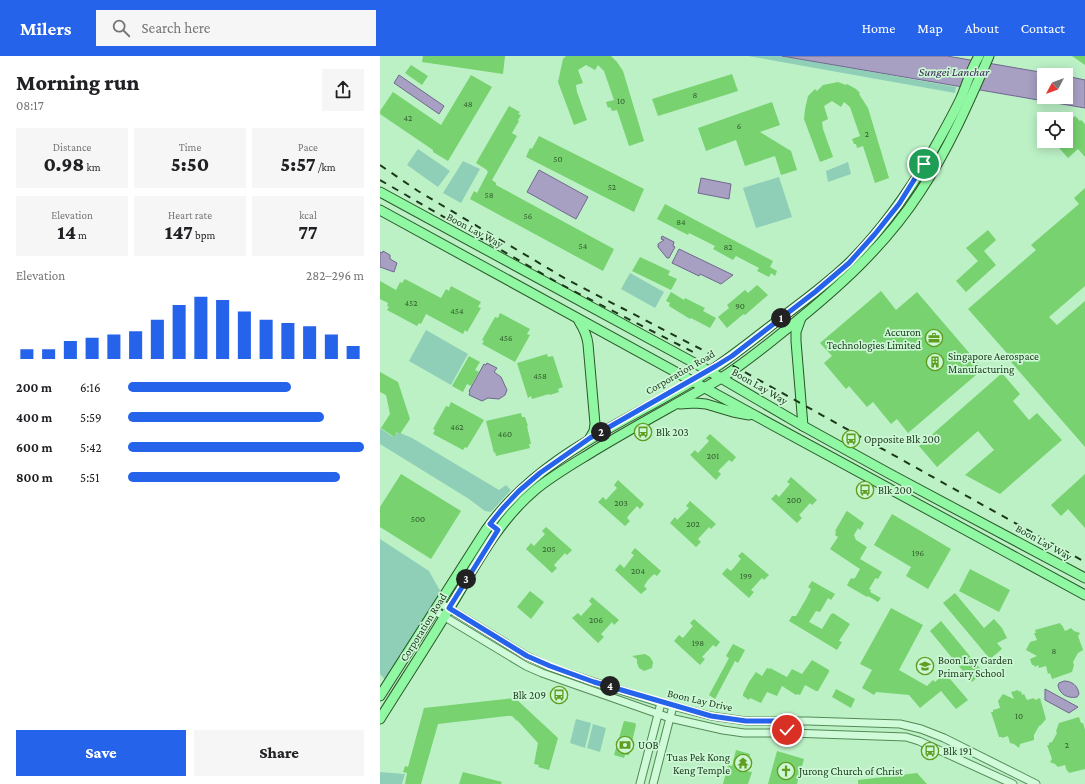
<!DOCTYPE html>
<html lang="en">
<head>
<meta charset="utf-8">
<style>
	body { margin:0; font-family:"Crimson Pro",serif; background:#f6f6f6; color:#202124; height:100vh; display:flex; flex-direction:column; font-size:15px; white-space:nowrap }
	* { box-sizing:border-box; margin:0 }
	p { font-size:13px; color:#757577 }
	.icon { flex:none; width:22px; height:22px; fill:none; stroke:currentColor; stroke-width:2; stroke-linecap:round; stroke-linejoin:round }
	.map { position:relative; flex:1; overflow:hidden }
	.sheet { display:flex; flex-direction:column; background:#fff; width:380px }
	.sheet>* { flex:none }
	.needle { width:26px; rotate:229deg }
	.fabs { position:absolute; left:657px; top:12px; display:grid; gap:8px }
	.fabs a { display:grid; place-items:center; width:36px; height:36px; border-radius:0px; background:#fff; box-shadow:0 2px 10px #0003; font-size:20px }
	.pin { position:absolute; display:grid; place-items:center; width:34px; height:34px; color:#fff; margin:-17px; border:2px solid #fff; border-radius:50%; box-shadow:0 1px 4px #0007 }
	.km { position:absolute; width:20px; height:20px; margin:-10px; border-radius:50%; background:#222; color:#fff; font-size:11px; line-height:20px; text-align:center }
	.round { display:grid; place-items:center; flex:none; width:42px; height:42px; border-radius:0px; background:#f6f6f6 }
	.head { display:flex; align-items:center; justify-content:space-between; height:68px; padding:0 16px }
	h1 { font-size:22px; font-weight:800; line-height:30px }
	.stats { display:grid; grid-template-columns:repeat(3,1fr); gap:6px; height:68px; padding:4px 16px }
	.stats div { display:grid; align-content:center; border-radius:0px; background:#f6f6f6; text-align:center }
	.stats b { font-size:20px; font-weight:800 }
	.stats small { font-size:11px; font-weight:400 }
	.stats p { font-size:11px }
	.chart { height:112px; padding:8px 16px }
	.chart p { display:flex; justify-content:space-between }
	.chart svg { width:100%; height:72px; margin-top:4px; stroke:#2563eb; stroke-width:6 }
	.button { display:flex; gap:8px; margin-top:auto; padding:8px 16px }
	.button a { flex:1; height:46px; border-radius:0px; background:#2563eb; color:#fff; font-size:16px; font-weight:800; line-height:46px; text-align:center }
	.button a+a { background:#f6f6f6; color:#202124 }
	ul { padding:0 16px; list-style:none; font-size:13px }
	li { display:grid; grid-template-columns:64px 48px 1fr; align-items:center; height:30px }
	li i { height:10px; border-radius:5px; background:#2563eb }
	header { display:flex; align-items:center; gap:24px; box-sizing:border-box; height:56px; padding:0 20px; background:#2563eb; color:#fff }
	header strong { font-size:19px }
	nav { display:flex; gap:22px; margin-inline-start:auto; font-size:14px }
	.search { width:280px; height:36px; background:#f6f6f6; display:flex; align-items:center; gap:10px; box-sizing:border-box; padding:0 14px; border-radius:0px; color:#757577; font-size:15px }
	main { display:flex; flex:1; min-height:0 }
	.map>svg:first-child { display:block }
	.green { fill:#8fcfb7 }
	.water { fill:#a7a0c2; stroke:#716790 }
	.building { fill:#77d26f }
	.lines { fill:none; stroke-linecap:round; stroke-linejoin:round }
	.minor-casing { stroke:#548a56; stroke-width:9 }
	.major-casing { stroke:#2b5729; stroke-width:11 }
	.minor { stroke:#d0fbd8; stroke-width:7 }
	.major { stroke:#90f8a3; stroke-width:9 }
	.rail { stroke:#1b381a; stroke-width:2; stroke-dasharray:7 7; stroke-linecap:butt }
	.route-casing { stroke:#fff; stroke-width:8 }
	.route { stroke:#2563eb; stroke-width:5 }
	.labels { text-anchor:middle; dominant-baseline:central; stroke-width:3.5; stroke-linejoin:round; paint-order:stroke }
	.number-label { font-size:9px; fill:#325e2f }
	.street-label { font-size:11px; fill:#1b381a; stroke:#ccf8d5 }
	.poi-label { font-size:11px; fill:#1b381a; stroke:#ccf8d5; text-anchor:start }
	.water-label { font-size:12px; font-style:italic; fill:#3d2859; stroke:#ccf8d5 }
</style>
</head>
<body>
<header>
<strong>Milers</strong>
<div class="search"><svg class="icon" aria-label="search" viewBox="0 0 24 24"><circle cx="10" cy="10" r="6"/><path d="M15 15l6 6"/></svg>Search here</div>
<nav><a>Home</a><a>Map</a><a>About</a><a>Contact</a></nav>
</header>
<main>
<section class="sheet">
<div class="head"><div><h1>Morning run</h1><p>08:17</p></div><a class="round"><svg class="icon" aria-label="share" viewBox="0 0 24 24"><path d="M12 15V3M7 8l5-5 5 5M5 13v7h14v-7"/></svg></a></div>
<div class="stats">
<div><p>Distance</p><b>0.98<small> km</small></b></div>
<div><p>Time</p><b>5:50</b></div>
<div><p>Pace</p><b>5:57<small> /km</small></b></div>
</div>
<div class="stats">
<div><p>Elevation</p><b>14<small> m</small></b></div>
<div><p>Heart rate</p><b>147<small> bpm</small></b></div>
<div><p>kcal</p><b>77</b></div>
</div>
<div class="chart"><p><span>Elevation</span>282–296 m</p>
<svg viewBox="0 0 160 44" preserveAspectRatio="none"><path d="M5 44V38M15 44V38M25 44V33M35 44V31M45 44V29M55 44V27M65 44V20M75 44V11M85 44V6M95 44V8M105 44V15M115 44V20M125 44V22M135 44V24M145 44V29M155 44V36"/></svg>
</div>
<ul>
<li><b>200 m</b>6:16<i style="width:69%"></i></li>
<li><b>400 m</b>5:59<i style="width:83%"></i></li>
<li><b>600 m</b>5:42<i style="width:100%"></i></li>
<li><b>800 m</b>5:51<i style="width:90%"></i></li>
</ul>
<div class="button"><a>Save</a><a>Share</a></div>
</section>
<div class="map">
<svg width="705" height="728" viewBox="0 0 705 728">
	<rect width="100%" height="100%" fill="#bcf1c6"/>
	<g class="green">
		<polygon points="368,0 402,0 576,31 575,37"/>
		<polygon points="38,93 70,115 58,131 27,109"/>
		<polygon points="83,105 100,113 81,147 63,137"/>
		<polygon points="468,106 471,118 448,126 446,115"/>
		<polygon points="399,121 412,161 376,172 363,132"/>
		<polygon points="250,217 284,236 275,252 241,233"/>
		<polygon points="46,274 88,298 71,329 29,305"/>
		<polygon points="0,372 13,381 18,376 32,382 119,434 126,429 131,434 111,456 105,455 89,443 0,388"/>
		<polygon points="0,483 49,515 59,533 65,539 8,627 0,618"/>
		<polygon points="196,663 211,667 205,692 190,687"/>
		<polygon points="213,668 226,672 220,696 207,692"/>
		<polygon points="0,716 25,718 22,728 0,728"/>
	</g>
	<g class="water">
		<polygon points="402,0 567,0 677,19 664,19 664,41 686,41 686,20 705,24 705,52"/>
		<polygon points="19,19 64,50 59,58 14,27"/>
		<polygon points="159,114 208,141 196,163 147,136"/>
		<polygon points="321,122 351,128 349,143 318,137"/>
		<polygon points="282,180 294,186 293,190 295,191 289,202 287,202 278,191 278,188 284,184 281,183"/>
		<polygon points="299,193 353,219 341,228 320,218 319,220 292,207"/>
		<polygon points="3,195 10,199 10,203 17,207 14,216 0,211 0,196 2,197"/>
		<polygon points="107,307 117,312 114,316 121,321 127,334 125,339 119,343 108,342 102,345 89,339 90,336 89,335 104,308 106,309"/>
		<path d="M684 625C692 625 698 630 699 638L697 641C688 643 679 638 678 629L679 627Z"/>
		<polygon points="665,633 698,651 689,657 665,644"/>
	</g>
	<g class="building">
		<polygon points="43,0 125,0 123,18 42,6"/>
		<polygon points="186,0 231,0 237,6 243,15 264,85 249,90 237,54 232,55 230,51 228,52 226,46 234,44 224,15 218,9 215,14 206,9 198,14 203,27 196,29 197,36 207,64 194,69 178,26 183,3"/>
		<polygon points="692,0 705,0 705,9"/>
		<polygon points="31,9 48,20 42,29 25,17"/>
		<polygon points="352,18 358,35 278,60 272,43"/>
		<polygon points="91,19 112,31 68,105 53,96 53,94 0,58 0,55 13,36 61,69"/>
		<polygon points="458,26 466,29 467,28 476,33 480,37 479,38 488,52 509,122 495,127 483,90 477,92 476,88 474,88 472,83 480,80 470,51 464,46 461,51 452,45 444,50 448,63 442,66 443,73 453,101 440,106 424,63 425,53 428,40 435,33 437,35 443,29"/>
		<polygon points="392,46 400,69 380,76 411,95 417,114 401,119 395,100 365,110 356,84 326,95 318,72"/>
		<polygon points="129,50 140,56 138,58 141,59 138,64 139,65 132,77 137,80 112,124 116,127 116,129 234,193 223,215 90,143 94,135 97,137 108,116 107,115 107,114 96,107"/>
		<polygon points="686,59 690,64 695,60 700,65 701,64 705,68 705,101 698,93 688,102 673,85 686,85"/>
		<polygon points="159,80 264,133 254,156 146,101 150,92 152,93"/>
		<polygon points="705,132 705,230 669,261 677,269 705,245 705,391 631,306 633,304 588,253 656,194 651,189 699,148 694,142"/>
		<polygon points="285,148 393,205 390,211 397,215 395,220 391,217 389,221 377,215 379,212 356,200 353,204 333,193 335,190 309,177 308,179 277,163"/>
		<polygon points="608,174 616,184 604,195 616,209 586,236 576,225 598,205 586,192"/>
		<polygon points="260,201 290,215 288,219 297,223 291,234 252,215"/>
		<polygon points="25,223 61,242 66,233 69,235 71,230 101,246 98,251 101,252 87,276 85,274 83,278 46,258 41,268 39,267 37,270 7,254 9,251 7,250 8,247 0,243 0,225 16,234 20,226 22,227"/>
		<polygon points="377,229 388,239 365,259 364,258 361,260 347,272 338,261 349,252 347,249 365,234 368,237"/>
		<polygon points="501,235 516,254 537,236 603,313 528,377 517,363 511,368 493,346 487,351 469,330 466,333 444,307 452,300 440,287"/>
		<polygon points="291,236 304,244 305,242 325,252 323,255 336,262 330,272 311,262 310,263 289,250 290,247 286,245"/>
		<polygon points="120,257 150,273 147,278 150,279 135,306 102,288 104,285 102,284 115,261 118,262"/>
		<polygon points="167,298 168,301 173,300 183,331 178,333 179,336 170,339 169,338 152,343 151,340 148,342 137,307"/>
		<polygon points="89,300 100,306 95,314 99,316 91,330 87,328 83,336 72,330"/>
		<polygon points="0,316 18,326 30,363 20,378 17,376 14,381 1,372 10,358 6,339 0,336"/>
		<polygon points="622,317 640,338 633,345 649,364 657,357 682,384 620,438 585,419 614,394 598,375 557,411 539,390"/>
		<polygon points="71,346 104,364 87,392 85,391 83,394 53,378 55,374 53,373 66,350 69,351"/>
		<polygon points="141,357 142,361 145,361 148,370 147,370 151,388 149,388 150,392 116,400 115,396 114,397 106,365"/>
		<polygon points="330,378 356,401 352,406 349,404 338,415 341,418 336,424 310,399 315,394 318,397 329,385 326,382"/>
		<polygon points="21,418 81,455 51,503 0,471 0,451"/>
		<polygon points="705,418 705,472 688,453 681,460 671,449"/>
		<polygon points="411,421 437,444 432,449 430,447 422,456 419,459 422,462 417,467 391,443 396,438 399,441 410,428 407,426"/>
		<polygon points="238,424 264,448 260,453 257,450 249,459 247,462 250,465 245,470 218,446 223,441 226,444 237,432 234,429"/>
		<polygon points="310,445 336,468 331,473 329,471 318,483 321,486 316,491 290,467 295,461 297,464 309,452 306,450"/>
		<polygon points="467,455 484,467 480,474 478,472 474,479 476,484 487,491 480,503 502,516 498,523 496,522 495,523 489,533 491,534 490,536 501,542 498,546 488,540 487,541 468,530 467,529 471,522 473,523 474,522 475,522 480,513 450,493 458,481 455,479 456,476 455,475 466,456"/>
		<polygon points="512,458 571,493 548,533 526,520 531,511 494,489"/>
		<polygon points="166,471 192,494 187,499 185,497 174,509 177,512 172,517 146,493 151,487 154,490 165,478 162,475"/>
		<polygon points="255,492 281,515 277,520 274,518 268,524 264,530 267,533 261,538 235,514 240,508 244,512 254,499 251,497"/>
		<polygon points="362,496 389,519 384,524 382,522 371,534 374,536 369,542 342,518 347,512 351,515 361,503 358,500"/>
		<polygon points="590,513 630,534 619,556 579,535"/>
		<polygon points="432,525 455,538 451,544 448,542 440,556 436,555 429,566 442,573 451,558 452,558 453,557 470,568 459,585 462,586 457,594 409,565 412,560 416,560 426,543 431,533 428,531"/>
		<polygon points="150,535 164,546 151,563 137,551"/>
		<polygon points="575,537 604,572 614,563 622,572 627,582 617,587 622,593 610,603 563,547"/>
		<polygon points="212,541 239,564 234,569 232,566 224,575 221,578 224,581 218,587 192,562 198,557 201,560 212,548 209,545"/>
		<polygon points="511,552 543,569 519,614 547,630 553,624 555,626 565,617 588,644 576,653 561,635 540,652 529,639 496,636 494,639 482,632 492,614 480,608"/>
		<polygon points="314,563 340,586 336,591 333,589 322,601 325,603 320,609 294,585 299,579 303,582 313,570 310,567"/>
		<polygon points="561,565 603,616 592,626 550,575"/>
		<polygon points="680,567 681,569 682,569 685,575 691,572 694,575 700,577 698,580 703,594 698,597 693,606 694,609 692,616 672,623 670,617 668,618 666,610 659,612 658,609 655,611 654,609 652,609 650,603 657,600 646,594 650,586 657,584 654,577 656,577 655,574"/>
		<polygon points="353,588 365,594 358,607 355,605 335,643 329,639 349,602 346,600"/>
		<polygon points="265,598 270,601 273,606 272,612 264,615 259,612 257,607 257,603 252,600"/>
		<polygon points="432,604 449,614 449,616 438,635 436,635 425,629 420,639 417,638 416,639 402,630 397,640 387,636 381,647 370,642 369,644 363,640 363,638 369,626 376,616 382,620 387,612 390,613 390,612 407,621 412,613 422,618"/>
		<polygon points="456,633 475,643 471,652 452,641"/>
		<polygon points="638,634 639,636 641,635 642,639 644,638 647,644 654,642 655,644 660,642 666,663 661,669 659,670 654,679 654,684 640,688 639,692 634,688 630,687 628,680 622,682 622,681 619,681 611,656 613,656 613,654 620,652 618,645 623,638 634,643 631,636"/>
		<polygon points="135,642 178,682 169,714 158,711 159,709 154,708 158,687 137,664 137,665 132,660 127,660 58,668 41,728 25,728 27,717 23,716 25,710 28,711 44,652"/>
		<polygon points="699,661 701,667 703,667 705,674 705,713 689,717 688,715 687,715 685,709 678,711 675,708 670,706 672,703 667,689 669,689 669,687 672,686 677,677 676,675 679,667"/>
		<polygon points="244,665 255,667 256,669 249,699 245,699 244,702 234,699"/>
		<polygon points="356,694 370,698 366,715 372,716 368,728 343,728 348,709 352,710"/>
		<polygon points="397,695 424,703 417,728 388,728"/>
		<polygon points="83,716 122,726 121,728 79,728"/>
		<polygon points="537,717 547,728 478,728 478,724"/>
	</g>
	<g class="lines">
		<defs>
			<g id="minor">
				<polyline points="60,547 147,600 170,611 214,626 281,647 331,660 366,665 428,665 520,668 541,673 564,682 656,728"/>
				<polyline points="55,555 146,610 162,617 290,662 343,674 364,677 410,677 526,681 539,685 633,728"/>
				<polyline points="260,728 281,647"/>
				<polyline points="273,728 293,650"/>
			</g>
			<g id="major">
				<polyline points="0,136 329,315 423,370 510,418 705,522"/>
				<polyline points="0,154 376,360 705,539"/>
				<polyline points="421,262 416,276 416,285 423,370"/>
				<path d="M199 265C204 273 207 279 208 288L215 368 214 375 210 382"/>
				<polyline points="300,348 315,347 326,348 353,356 369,359"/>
				<path d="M0 640 106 474C163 393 257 363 336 311 358 296 379 279 401 262 424 245 448 227 469 207 501 175 528 137 551 98 561 80 572 61 581 42 587 28 591 13 599 0"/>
				<path d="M0 663C23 626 47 590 69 553 95 511 117 466 155 434 172 420 191 409 209 398 251 372 295 349 338 324 363 309 385 290 408 272 458 232 505 190 540 136 568 94 589 46 609 0"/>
			</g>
		</defs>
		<use href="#minor" class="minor-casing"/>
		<use href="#major" class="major-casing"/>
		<use href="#minor" class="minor"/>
		<use href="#major" class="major"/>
		<g class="rail">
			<polyline points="0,109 38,135 186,223 361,314 705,506"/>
			<polyline points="0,124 180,228 313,296"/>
		</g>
	</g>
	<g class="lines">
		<defs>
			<polyline id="route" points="407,674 406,670 408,665 366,665 331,660 214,626 170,610 147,600 69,552 118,474 110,468 123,452 139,435 160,417 210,382 336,310 352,300 435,236 469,207 495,178 519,148 544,108"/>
		</defs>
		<use href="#route" class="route-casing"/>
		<use href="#route" class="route"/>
	</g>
	<defs>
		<symbol id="office-ring" viewBox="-11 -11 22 22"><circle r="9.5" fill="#ccf8d5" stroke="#609d20" stroke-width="1.5"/><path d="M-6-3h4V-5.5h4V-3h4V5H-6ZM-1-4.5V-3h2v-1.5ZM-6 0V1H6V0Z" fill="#609d20"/></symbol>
		<symbol id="building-ring" viewBox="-11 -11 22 22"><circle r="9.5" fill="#ccf8d5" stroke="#609d20" stroke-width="1.5"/><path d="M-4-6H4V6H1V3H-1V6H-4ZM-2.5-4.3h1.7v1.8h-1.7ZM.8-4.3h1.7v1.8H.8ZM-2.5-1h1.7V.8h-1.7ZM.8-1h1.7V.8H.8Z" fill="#609d20"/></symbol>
		<symbol id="bus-ring" viewBox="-11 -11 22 22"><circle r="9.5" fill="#ccf8d5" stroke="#609d20" stroke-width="1.5"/><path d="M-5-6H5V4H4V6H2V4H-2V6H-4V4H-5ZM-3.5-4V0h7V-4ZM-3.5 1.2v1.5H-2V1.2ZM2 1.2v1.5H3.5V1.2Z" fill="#609d20"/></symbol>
		<symbol id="school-ring" viewBox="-11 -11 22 22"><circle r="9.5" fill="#ccf8d5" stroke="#609d20" stroke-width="1.5"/><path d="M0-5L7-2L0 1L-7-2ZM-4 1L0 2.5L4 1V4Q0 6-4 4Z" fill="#609d20"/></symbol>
		<symbol id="bank-ring" viewBox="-11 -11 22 22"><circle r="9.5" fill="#ccf8d5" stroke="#609d20" stroke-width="1.5"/><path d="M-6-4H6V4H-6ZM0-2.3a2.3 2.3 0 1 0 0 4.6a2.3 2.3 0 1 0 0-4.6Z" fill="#609d20"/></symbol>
		<symbol id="temple-ring" viewBox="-11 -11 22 22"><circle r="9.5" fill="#ccf8d5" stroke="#609d20" stroke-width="1.5"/><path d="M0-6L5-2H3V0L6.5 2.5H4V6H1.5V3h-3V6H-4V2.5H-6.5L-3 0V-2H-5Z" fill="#609d20"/></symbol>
		<symbol id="church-ring" viewBox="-11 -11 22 22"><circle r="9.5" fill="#ccf8d5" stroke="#609d20" stroke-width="1.5"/><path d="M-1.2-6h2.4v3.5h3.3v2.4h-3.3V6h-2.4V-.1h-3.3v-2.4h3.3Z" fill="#609d20"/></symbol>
	</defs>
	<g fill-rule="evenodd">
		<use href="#office-ring" x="544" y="272" width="20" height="20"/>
		<use href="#building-ring" x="545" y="296" width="20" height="20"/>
		<use href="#bus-ring" x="253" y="366" width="20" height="20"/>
		<use href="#bus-ring" x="461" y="373" width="20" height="20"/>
		<use href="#bus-ring" x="475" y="424" width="20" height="20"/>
		<use href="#school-ring" x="535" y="600" width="20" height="20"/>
		<use href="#bus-ring" x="169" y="629" width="20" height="20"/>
		<use href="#bank-ring" x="235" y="679" width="20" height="20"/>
		<use href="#bus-ring" x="540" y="685" width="20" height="20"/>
		<use href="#temple-ring" x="353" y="697" width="20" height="20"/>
		<use href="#church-ring" x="396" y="705" width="20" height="20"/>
	</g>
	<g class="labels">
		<g class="number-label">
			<text x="315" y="39">8</text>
			<text x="241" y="45">10</text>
			<text x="88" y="48">48</text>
			<text x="28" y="62">42</text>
			<text x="359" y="70">6</text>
			<text x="487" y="78">2</text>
			<text x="178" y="103">50</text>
			<text x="232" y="131">52</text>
			<text x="109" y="139">58</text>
			<text x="148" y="160">56</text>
			<text x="301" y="166">84</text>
			<text x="203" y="190">54</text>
			<text x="348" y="191">82</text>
			<text x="31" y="247">452</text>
			<text x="360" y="250">90</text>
			<text x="77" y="255">454</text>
			<text x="126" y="282">456</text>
			<text x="160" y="320">458</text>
			<text x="77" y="371">462</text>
			<text x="125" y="378">460</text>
			<text x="333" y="400">201</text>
			<text x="414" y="444">200</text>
			<text x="241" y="447">203</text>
			<text x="38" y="463">500</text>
			<text x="313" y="468">202</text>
			<text x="169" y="493">205</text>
			<text x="538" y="497">196</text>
			<text x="258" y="515">204</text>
			<text x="366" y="520">199</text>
			<text x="216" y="564">206</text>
			<text x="318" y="587">198</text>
			<text x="674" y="595">8</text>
			<text x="639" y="660">10</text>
			<text x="687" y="689">2</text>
		</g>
		<g class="street-label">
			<text transform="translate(95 174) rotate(28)">Boon Lay Way</text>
			<text transform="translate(300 316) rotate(-30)">Corporation Road</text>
			<text transform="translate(380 330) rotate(30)">Boon Lay Way</text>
			<text transform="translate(664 486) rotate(29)">Boon Lay Way</text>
			<text transform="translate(43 571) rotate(-58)">Corporation Road</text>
			<text transform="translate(320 644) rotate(13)">Boon Lay Drive</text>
		</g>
		<g class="poi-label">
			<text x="541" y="276" text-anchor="end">Accuron<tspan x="541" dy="13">Technologies Limited</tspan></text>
			<text x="568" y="300">Singapore Aerospace<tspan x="568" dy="13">Manufacturing</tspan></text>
			<text x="276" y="376">Blk 203</text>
			<text x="484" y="383">Opposite Blk 200</text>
			<text x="498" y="434">Blk 200</text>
			<text x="558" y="604">Boon Lay Garden<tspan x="558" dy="13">Primary School</tspan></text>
			<text x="166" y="639" text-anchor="end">Blk 209</text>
			<text x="258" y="689">UOB</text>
			<text x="563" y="695">Blk 191</text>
			<text x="350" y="701" text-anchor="end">Tuas Pek Kong<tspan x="350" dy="13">Keng Temple</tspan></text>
			<text x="419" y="715">Jurong Church of Christ</text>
		</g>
		<g class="water-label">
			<text x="574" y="16">Sungei Lanchar</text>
		</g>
	</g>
</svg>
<div class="fabs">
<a><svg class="needle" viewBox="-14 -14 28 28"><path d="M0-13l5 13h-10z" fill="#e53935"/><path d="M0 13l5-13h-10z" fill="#757577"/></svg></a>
<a><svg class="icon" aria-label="locate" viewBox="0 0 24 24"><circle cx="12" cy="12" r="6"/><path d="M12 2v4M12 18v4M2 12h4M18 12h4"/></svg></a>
</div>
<div class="pin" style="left:544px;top:108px;background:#1e9e55"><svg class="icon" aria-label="arrive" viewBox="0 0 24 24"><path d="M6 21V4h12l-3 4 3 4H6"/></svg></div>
<div class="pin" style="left:407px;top:674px;background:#d93025"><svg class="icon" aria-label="check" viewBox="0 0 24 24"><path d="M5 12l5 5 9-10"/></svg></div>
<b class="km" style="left:401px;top:262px">1</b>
<b class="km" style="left:221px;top:376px">2</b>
<b class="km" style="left:86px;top:523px">3</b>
<b class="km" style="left:230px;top:630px">4</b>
</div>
</main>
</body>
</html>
